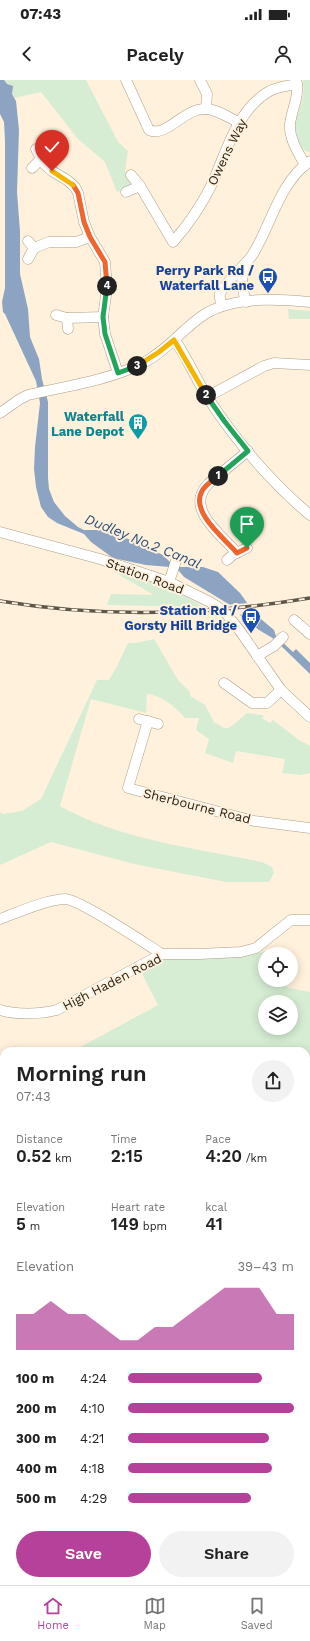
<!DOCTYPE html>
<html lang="en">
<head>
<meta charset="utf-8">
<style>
	body { margin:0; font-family:"Work Sans",sans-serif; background:#f2f2f2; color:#222; height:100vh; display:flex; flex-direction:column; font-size:15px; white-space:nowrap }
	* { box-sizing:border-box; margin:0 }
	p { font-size:13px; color:#767676 }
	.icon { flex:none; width:22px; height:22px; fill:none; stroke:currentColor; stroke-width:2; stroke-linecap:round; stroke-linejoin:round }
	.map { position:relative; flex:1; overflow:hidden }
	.details { position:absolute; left:0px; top:967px; width:310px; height:538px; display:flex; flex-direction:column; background:#fff; border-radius:12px 12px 0 0; box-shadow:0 2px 10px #0003 }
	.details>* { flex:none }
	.controls { position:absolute; left:258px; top:867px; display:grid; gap:8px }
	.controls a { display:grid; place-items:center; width:40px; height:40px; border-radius:50%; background:#fff; box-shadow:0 2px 10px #0003; font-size:20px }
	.pin { position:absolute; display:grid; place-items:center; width:34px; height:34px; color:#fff; margin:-41px -17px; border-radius:50% 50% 50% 0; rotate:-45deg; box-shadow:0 0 4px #0007 }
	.pin .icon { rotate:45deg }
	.km { position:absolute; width:20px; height:20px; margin:-10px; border-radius:50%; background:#222; color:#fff; font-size:11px; line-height:20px; text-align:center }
	.round { display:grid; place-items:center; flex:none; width:42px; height:42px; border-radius:21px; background:#f2f2f2 }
	.headline { display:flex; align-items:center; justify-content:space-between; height:68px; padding:0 16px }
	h1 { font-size:22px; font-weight:600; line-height:30px }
	.metrics { display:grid; grid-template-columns:repeat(3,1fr); gap:6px; height:68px; padding:4px 16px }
	.metrics div { display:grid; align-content:center }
	.metrics b { font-size:17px; font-weight:600 }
	.metrics small { font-size:11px; font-weight:400 }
	.metrics p { font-size:11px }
	.chart { height:112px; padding:8px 16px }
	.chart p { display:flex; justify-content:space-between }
	.chart svg { width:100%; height:72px; margin-top:4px; fill:#b5419a; opacity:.7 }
	.cta { display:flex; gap:8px; margin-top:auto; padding:8px 16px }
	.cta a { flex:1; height:46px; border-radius:24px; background:#b5419a; color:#fff; font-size:16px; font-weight:600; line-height:46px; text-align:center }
	.cta a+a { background:#f2f2f2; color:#222 }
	ul { padding:0 16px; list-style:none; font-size:13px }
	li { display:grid; grid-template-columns:64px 48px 1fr; align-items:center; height:30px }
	li i { height:10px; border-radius:5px; background:#b5419a }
	.status { display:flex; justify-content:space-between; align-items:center; height:28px; padding:0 20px; background:#fff; direction:ltr }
	.status svg { height:11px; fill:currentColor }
	header { display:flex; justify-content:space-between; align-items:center; height:52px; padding:0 16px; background:#fff; font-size:18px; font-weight:600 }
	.tab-bar { display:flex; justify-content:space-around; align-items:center; height:56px; border-top:1px solid #e0e0e0; background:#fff; font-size:11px; color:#767676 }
	.tab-bar a { display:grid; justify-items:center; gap:2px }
	.tab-bar .current { color:#b5419a }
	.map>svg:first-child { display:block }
	.green { fill:#d6edd3; fill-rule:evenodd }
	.water { fill:#8ca4c2 }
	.pier { fill:#fff1dc }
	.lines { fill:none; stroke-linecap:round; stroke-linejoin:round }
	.stream { stroke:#8ca4c2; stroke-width:2 }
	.minor-casing { stroke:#ae9d86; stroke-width:11 }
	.major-casing { stroke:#ae9d86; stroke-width:14 }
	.minor { stroke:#fff; stroke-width:10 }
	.major { stroke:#fff; stroke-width:13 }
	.rail-casing { stroke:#5e5649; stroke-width:3.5 }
	.rail { stroke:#fff1dc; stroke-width:2; stroke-dasharray:6; stroke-linecap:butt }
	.split-1-casing { stroke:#fff; stroke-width:8 }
	.split-2-casing { stroke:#fff; stroke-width:8 }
	.split-3-casing { stroke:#fff; stroke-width:8 }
	.split-4-casing { stroke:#fff; stroke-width:8 }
	.split-5-casing { stroke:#fff; stroke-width:8 }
	.split-6-casing { stroke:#fff; stroke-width:8 }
	.split-1 { stroke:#f0652b; stroke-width:5 }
	.split-2 { stroke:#22a559; stroke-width:5 }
	.split-3 { stroke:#f5b400; stroke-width:5 }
	.split-4 { stroke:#22a559; stroke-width:5 }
	.split-5 { stroke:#f0652b; stroke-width:5 }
	.split-6 { stroke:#f5b400; stroke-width:5 }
	.labels { text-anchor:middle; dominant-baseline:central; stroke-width:4; stroke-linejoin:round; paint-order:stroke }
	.street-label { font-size:13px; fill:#231d14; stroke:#fff1dc }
	.transit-label { font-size:13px; font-weight:bold; fill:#164399; stroke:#fff1dc; text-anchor:end }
	.culture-label { font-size:13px; font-weight:bold; fill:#0d838f; stroke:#fff1dc; text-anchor:end }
	.water-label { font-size:14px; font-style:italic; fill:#2d507a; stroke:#fff1dc }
</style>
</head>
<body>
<div class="status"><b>07:43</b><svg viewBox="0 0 49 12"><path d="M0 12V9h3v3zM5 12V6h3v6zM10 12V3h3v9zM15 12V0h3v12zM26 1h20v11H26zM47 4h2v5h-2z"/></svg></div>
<header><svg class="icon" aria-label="back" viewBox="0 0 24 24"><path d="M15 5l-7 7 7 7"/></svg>Pacely<svg class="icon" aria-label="person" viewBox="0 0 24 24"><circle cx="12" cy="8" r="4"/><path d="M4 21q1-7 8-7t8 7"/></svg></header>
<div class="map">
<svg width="310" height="1505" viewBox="0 0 310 1505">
	<rect width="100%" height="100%" fill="#fff1dc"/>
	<g class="green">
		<polygon points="4,0 86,0 118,62 128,71 125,91 133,105 117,112 105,82 78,59 41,12 15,18"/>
		<path d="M303 0H310V72C299 72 295 56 295 47 296 37 301 26 303 16 304 11 303 5 303 0Z"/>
		<polygon points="288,229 310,231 310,239 289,239"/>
		<polygon points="118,491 162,503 204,527 107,525 111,514 154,515 119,495"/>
		<path d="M154 559 178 600 190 612V616L205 625 214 642 224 648H229L247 633 262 635 264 636 262 638 270 643 273 640 299 660 310 666V693L301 695 282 693 285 679 236 671 233 683 205 673 209 659 196 650 199 638H185C176 627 161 615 147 614L146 633 91 619 60 726C121 760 194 768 262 782L272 787 274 793 269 802H226L134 784 51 762 0 785V732L3 734 22 731 41 719 97 600H109L117 586 128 563H136Z"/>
		<path d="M266 871 267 874H265V900H275L289 908 310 912V990L306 992V971H73L158 925 140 890 157 880 166 879 242 877ZM265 922H291V948H265Z"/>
		<polygon points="0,1131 4,1136 4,1173 0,1178"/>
		<polygon points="1,1419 4,1422 4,1501 75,1501 77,1505 0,1505 0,1421"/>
		<polygon points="233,1501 284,1501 287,1505 235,1505"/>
	</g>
	<polygon class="water" points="0,0 4,0 7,4 13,6 12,14 16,21 19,50 17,112 20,151 20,194 28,229 30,257 39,279 42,299 48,322 48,398 49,409 54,422 65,436 78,447 84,450 105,450 131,460 163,475 171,483 179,487 203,487 218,492 240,513 255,534 274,550 276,556 293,572 296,569 310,583 310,594 274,559 259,550 243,538 230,525 184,497 179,491 170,487 146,485 113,478 91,462 84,454 57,443 48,437 41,427 36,407 34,389 35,367 40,323 36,301 5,234 3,232 2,222 5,208 5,61 4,42 0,34"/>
	<polygon class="pier" points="249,523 257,533 237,535 225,525"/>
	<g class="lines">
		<polyline class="stream" points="61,1505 64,1501"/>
		<defs>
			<g id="minor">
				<path d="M126 0 149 50C166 58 183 29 205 29 217 29 229 38 240 43"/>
				<polyline points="200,0 207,14 206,29"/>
				<path d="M296 0C300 16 292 28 290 44 289 59 298 72 305 85"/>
				<polyline points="36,69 43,83 52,91 67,100 75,107 78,113 84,142 90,157 105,182 107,208 103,237 105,254 118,293"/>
				<polyline points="32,88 41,79"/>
				<polyline points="131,95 140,106"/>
				<path d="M126 112 140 106 173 162C188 145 201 126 211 106 226 74 236 31 268 12 275 7 288 6 297 4"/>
				<polyline points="34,168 49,162 76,162 90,157"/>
				<polyline points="28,179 34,168 28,161"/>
				<path d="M246 222C242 208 240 198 246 185"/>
				<path d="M222 226C221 223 219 218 220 214 223 204 246 185 253 174 272 143 279 103 310 81"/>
				<polyline points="56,235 67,238 103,237"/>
				<polyline points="67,238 68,249"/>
				<path d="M175 260C187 278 196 299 208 318 236 361 271 402 310 435"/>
				<polyline points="207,317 264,286 274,283 310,285"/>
				<path d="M0 333 20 319 28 315C67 306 107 301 143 283 167 271 183 248 205 234 234 216 278 219 310 222"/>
				<polyline points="0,452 100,479 169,502 210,522 224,531 240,551 281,610 310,637"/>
				<path d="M237 473C222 455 184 429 208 404L248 371"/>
				<polyline points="227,480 234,474 247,468"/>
				<polyline points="169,502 176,481"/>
				<polyline points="294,540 310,554"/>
				<polyline points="257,576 274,566 283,557"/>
				<polyline points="224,603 252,623 267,623 281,610"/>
				<polyline points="139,639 158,644"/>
				<polyline points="148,641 128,708 254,741 310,748"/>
				<path d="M0 839C19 832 45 820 65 819 79 819 146 864 162 874"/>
				<path d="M0 930C15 935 42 934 57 930L162 874H199L241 872 256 868 291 840H310"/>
				<polyline points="306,999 310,997"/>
				<polyline points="306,1056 310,1060"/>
				<polyline points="306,1152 310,1155"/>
				<polyline points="0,1246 4,1250"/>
				<polyline points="306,1249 310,1252"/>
				<polyline points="306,1338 310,1340"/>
				<polyline points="0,1394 4,1392"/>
				<polyline points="306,1437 310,1447"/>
			</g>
			<g id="major">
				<polyline points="0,1315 4,1319"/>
				<polyline points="165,1501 168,1505"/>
			</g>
		</defs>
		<use href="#minor" class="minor-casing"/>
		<use href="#major" class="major-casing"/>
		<use href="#minor" class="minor"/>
		<use href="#major" class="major"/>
		<defs>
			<path id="rail" d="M0 521C102 538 208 535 310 518"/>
		</defs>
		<use href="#rail" class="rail-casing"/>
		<use href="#rail" class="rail"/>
	</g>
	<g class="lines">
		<defs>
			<path id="split-1" d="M218 396C213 400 206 404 202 411 190 432 224 458 237 473L247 468"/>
			<polyline id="split-2" points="206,315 225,342 248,371 218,396"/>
			<polyline id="split-3" points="137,286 159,272 174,260 206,315"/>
			<polyline id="split-4" points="107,206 103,237 105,254 118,293 137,286"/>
			<polyline id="split-5" points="73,105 78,113 84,142 90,157 105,182 107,206"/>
			<polyline id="split-6" points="52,91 73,105"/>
		</defs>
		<use href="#split-1" class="split-1-casing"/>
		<use href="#split-2" class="split-2-casing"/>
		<use href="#split-3" class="split-3-casing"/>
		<use href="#split-4" class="split-4-casing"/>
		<use href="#split-5" class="split-5-casing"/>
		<use href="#split-6" class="split-6-casing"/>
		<use href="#split-1" class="split-1"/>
		<use href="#split-2" class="split-2"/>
		<use href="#split-3" class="split-3"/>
		<use href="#split-4" class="split-4"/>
		<use href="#split-5" class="split-5"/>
		<use href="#split-6" class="split-6"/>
	</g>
	<defs>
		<symbol id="bus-pin" viewBox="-11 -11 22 30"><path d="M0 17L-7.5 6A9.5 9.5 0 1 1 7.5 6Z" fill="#1a4fb4" stroke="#fff1dc"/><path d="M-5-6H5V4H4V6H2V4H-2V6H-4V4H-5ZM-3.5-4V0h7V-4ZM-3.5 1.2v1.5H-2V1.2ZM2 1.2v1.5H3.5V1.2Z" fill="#fff"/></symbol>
		<symbol id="building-pin" viewBox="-11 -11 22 30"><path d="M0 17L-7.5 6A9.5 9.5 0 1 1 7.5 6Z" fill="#0f9aa8" stroke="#fff1dc"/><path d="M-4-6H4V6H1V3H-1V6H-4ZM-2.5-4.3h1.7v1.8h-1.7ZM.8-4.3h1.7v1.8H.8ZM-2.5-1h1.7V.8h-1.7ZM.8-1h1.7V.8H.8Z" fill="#fff"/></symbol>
	</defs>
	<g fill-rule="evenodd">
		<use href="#bus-pin" x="257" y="186" width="22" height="30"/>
		<use href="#building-pin" x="127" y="332" width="22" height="30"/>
		<use href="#bus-pin" x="240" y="526" width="22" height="30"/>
	</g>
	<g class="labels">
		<g class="street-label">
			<text transform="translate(227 72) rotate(-64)">Owens Way</text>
			<text transform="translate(145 496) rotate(20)">Station Road</text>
			<text transform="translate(197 726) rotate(14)">Sherbourne Road</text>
			<text transform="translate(112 902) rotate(-27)">High Haden Road</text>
		</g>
		<g class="transit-label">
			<text x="254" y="190">Perry Park Rd /<tspan x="254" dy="15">Waterfall Lane</tspan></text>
			<text x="237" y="530">Station Rd /<tspan x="237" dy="15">Gorsty Hill Bridge</tspan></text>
		</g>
		<g class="culture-label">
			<text x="124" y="336">Waterfall<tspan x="124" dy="15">Lane Depot</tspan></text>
		</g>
		<g class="water-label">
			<text transform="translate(143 461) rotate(22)">Dudley No.2 Canal</text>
		</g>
	</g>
</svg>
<div class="controls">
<a><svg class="icon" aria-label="locate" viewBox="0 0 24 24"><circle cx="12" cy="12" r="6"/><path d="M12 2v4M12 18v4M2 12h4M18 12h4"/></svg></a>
<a><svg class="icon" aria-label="layers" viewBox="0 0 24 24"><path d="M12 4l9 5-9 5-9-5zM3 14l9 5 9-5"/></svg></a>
</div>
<div class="pin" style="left:247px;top:468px;background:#1e9e55"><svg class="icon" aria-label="arrive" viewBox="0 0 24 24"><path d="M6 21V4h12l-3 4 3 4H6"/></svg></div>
<div class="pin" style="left:52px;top:91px;background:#d93025"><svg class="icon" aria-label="check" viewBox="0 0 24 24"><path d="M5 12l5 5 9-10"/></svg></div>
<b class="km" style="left:218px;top:396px">1</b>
<b class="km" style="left:206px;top:315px">2</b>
<b class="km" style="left:137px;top:286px">3</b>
<b class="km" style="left:107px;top:206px">4</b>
<section class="details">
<div class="headline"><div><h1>Morning run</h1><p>07:43</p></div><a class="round"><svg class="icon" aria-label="share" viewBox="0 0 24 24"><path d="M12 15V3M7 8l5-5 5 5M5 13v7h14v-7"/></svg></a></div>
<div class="metrics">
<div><p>Distance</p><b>0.52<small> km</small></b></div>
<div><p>Time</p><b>2:15</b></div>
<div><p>Pace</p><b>4:20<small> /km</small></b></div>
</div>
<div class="metrics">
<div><p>Elevation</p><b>5<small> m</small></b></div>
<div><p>Heart rate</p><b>149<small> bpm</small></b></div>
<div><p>kcal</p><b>41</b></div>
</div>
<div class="chart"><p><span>Elevation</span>39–43 m</p>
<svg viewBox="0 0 160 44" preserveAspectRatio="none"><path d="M0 44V22L10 22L20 14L30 22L40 22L50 30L60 38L70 38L80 30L90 30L100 22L110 14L120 6L130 6L140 6L150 22L160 22V44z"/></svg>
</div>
<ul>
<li><b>100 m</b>4:24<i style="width:81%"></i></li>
<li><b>200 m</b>4:10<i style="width:100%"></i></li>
<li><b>300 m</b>4:21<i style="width:85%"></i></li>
<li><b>400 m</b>4:18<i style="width:87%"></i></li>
<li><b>500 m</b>4:29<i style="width:74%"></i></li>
</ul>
<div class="cta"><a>Save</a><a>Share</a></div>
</section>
</div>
<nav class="tab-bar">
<a class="current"><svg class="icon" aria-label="home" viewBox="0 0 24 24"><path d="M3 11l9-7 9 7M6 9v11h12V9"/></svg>Home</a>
<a><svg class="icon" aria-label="map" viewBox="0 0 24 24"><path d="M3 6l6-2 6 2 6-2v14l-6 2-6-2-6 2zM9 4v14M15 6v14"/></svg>Map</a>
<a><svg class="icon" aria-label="saved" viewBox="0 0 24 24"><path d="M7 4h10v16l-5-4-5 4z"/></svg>Saved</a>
</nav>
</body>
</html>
